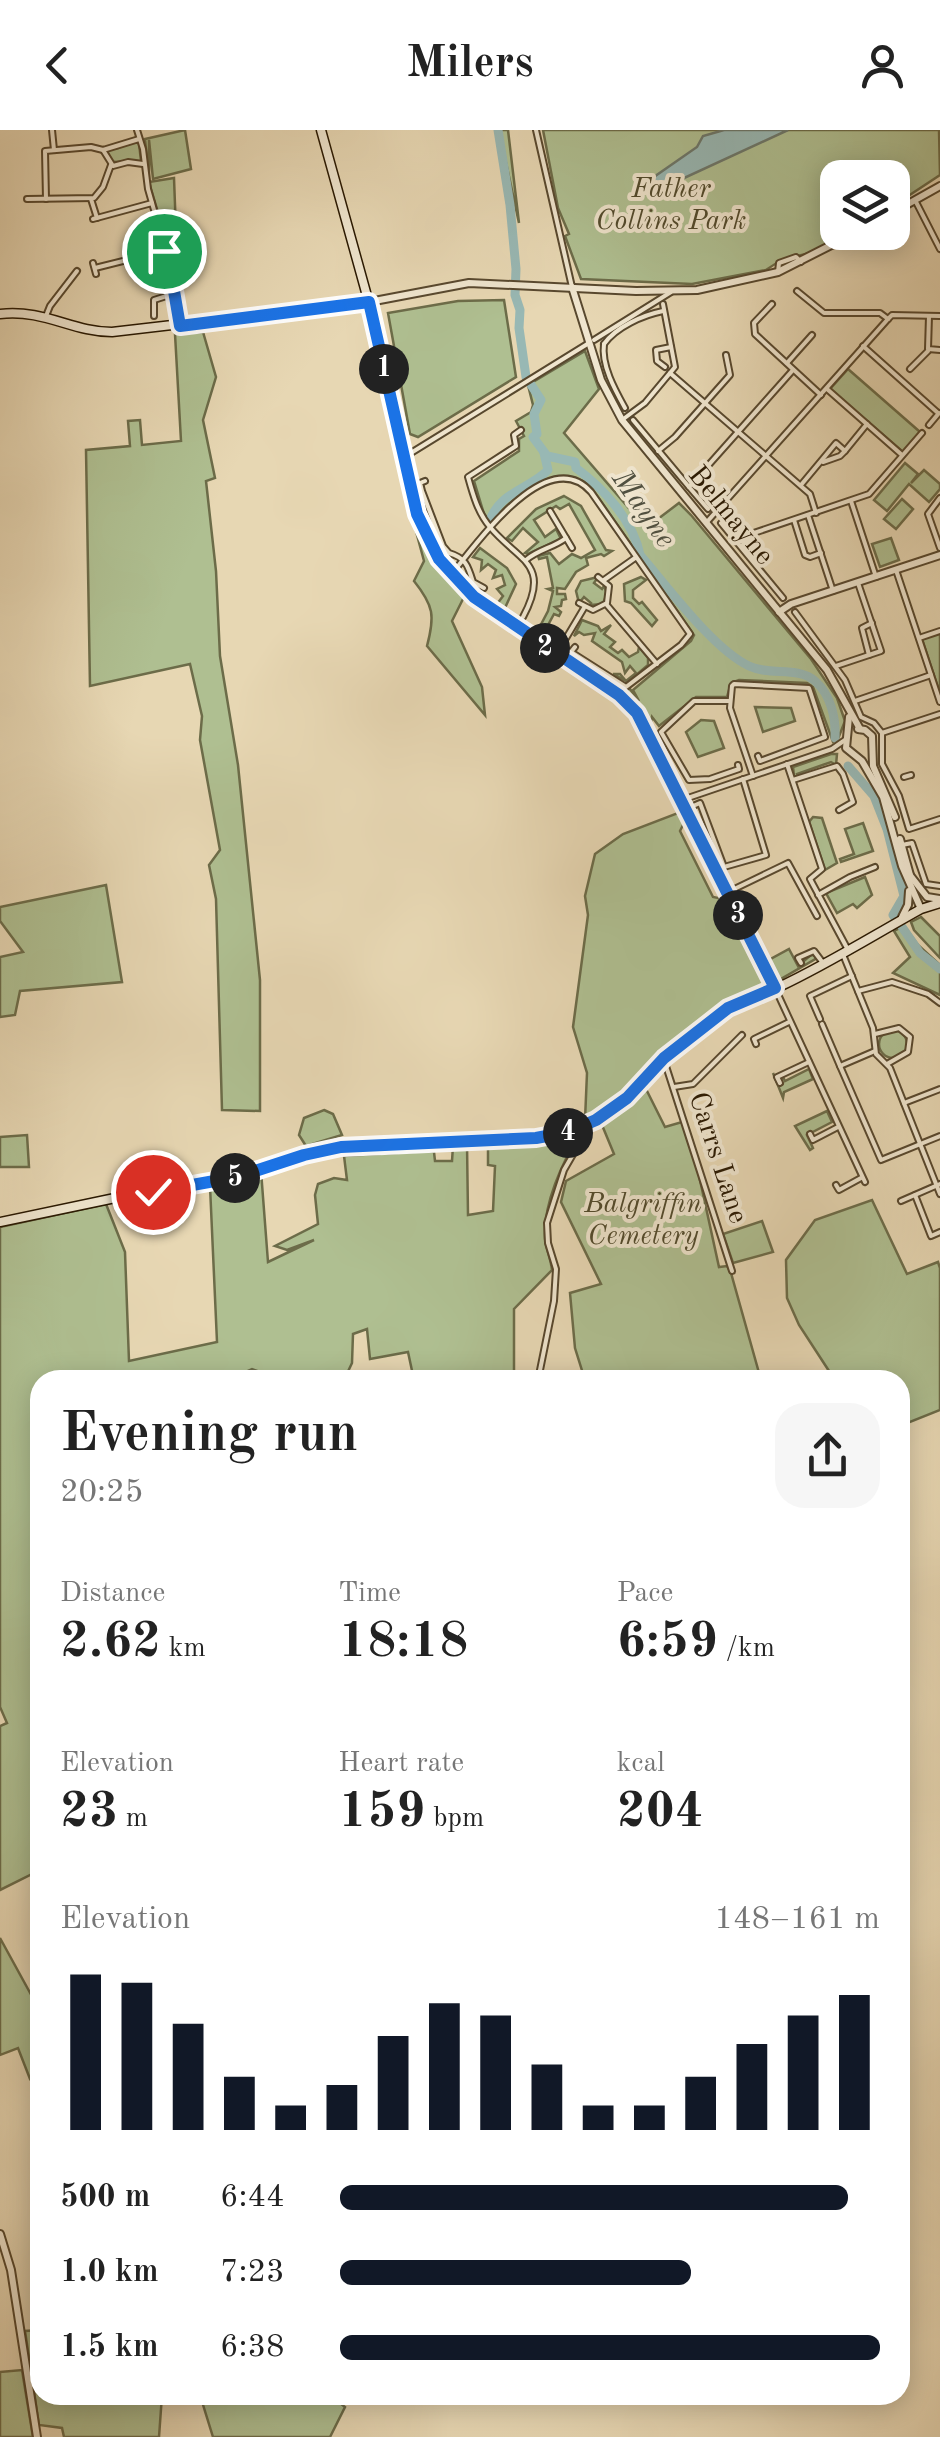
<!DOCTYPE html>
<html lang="en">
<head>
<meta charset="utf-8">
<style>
	body { margin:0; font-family:"Old Standard TT",serif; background:#f6f6f6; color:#222; height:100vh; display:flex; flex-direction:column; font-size:38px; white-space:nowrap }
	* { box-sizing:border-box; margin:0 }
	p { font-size:32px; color:#767676 }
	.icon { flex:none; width:55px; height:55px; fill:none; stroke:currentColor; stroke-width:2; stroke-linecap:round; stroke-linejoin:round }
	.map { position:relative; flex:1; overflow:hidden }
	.side { position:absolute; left:30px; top:1240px; width:880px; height:1035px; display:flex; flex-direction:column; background:#fff; border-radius:30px; box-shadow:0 5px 25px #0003 }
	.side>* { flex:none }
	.fabs { position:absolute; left:820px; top:30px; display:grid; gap:20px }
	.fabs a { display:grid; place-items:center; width:90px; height:90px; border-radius:20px; background:#fff; box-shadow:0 5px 25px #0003; font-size:50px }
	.pin { position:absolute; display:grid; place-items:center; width:85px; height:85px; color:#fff; margin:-42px; border:5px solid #fff; border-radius:50%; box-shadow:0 2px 10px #0007 }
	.km { position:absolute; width:50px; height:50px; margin:-25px; border-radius:50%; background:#222; color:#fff; font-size:28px; line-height:50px; text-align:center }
	.round { display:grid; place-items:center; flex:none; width:105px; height:105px; border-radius:30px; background:#f6f6f6 }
	.overview { display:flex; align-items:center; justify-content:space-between; height:170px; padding:0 30px }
	h1 { font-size:55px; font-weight:700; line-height:75px }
	.figures { display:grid; grid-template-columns:repeat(3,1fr); gap:15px; height:170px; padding:10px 30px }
	.figures div { display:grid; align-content:center }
	.figures b { font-size:50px; font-weight:700 }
	.figures small { font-size:28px; font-weight:400 }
	.figures p { font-size:28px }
	.chart { height:280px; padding:20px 30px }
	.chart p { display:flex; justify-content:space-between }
	.chart svg { width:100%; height:180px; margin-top:10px; stroke:#111827; stroke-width:6 }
	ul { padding:0 30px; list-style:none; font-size:32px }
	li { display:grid; grid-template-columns:160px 120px 1fr; align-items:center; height:75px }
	li i { height:25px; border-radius:12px; background:#111827 }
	header { display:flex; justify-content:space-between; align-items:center; height:130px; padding:0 30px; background:#fff; font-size:45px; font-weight:700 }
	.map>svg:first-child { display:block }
	.green { fill:#afbf91; stroke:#6c6c49; stroke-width:2.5 }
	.water { fill:#98b8b4; stroke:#6c786c; stroke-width:2.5 }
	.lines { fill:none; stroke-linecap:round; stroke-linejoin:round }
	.river { stroke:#98b8b4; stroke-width:9 }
	.minor-casing { stroke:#58482e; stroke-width:8 }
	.tertiary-casing { stroke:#58482e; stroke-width:10 }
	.secondary-casing { stroke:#291801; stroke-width:11 }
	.minor { stroke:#efe5ce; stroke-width:4 }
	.tertiary { stroke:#efe5ce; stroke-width:6 }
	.secondary { stroke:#efe5ce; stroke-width:8 }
	.route-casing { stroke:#fff; stroke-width:20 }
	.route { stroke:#1a73e8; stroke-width:12 }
	.labels { text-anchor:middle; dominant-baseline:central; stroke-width:8; stroke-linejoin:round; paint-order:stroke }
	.park-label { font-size:28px; font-style:italic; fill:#514a2c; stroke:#efe5ce }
	.street-label { font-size:28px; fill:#291801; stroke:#efe5ce }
	.water-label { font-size:30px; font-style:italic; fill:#505040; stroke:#efe5ce }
</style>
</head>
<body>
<header><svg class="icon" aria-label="back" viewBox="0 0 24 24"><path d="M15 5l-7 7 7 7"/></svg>Milers<svg class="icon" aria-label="person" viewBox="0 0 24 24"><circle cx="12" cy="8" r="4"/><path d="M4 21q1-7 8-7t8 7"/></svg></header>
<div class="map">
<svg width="940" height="2307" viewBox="0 0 940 2307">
	<rect width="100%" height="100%" fill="#e7d7b3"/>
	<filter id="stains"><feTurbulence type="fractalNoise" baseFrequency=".002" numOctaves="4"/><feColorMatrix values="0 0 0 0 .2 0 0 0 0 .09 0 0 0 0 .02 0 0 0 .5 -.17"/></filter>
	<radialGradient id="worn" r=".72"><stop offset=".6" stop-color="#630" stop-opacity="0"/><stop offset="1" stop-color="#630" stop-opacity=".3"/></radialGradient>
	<g class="green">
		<polygon points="185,0 191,39 153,49 149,10 149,49 145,9"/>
		<polygon points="499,0 508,0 519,93"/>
		<path d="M543 0H939L940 45 893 76 892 48H838V102L845 103C833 109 819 121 806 124 790 128 779 130 766 140L692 154 581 149 565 106 569 104 558 78Z"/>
		<polygon points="129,12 139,13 141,31 112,32 106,19 118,18"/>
		<polygon points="174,48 177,128 171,127 149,52"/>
		<polygon points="504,170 516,247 418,307 410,304 388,183 458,171"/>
		<polygon points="203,202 216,247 203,290 215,348 206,351 216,441 220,526 238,635 260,850 260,981 222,980 216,769 209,735 220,720 200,610 202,586 190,534 90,556 86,320 130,316 128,291 140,290 142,315 181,311 175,204"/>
		<path d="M585 221 599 259 564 303 646 398 679 373 691 385 811 529 837 568 845 591 838 609 833 612 813 557 807 553 739 550 731 553 727 567H696L659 596 652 587 651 592 630 565 564 522 567 516 568 523 624 559H630L639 571 633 560 691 511 694 505 589 354C549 332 517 364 491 392L484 384 474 351 519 321V309L524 306 516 291 531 282 533 275 528 255Z"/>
		<polygon points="848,239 920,302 903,322 830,259"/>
		<polygon points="905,333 918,344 911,353 924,340 940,354 940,359 929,372 909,354 887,381 874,370"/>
		<polygon points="564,366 581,376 606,420 612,421 604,426 601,424 586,428 588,435 576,442 565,459 557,458 557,464 565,464 566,469 562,470 561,476 555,477 561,482 559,486 554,484 547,497 552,501 547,509 537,502 548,481 553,461 548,459 553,458 547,427 539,429 538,426 550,423 559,434 572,424 581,428 595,420 569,374 560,379 556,376 534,390 545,407 556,399 561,409 528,424 525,423 538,412 523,398 512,411 507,408 536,379"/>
		<polygon points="902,369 913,379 896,399 884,389"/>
		<path d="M414 394C430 423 443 448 472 467L463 469 452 491 482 557 485 585 427 516C435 486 434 476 414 451L424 431Z"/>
		<polygon points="891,408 899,430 880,437 872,414"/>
		<polygon points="480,418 507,438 516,454 504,480 497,474 503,466 497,459 505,455 502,445 493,448 496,440 488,434 481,440 482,430 473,427"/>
		<polygon points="598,447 594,453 602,459 604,456 607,463 603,474 590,475 591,473 584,467 579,473 576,461 581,451"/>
		<polygon points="641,447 646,450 633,460 633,468 639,474 642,472 657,490 652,496 631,473 625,471 624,454"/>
		<polygon points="582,490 598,496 601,501 611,495 604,504 615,512 610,517 618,523 622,520 629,527 638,522 639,517 648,528 648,535 628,552 613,544 620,544 626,551 636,543 630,536 625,543 622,532 592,511 595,503 584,505 579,502 574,506"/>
		<polygon points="940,503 940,564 922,509"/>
		<polygon points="755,577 791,578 795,591 763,602"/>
		<polygon points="701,590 714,591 724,618 698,627 686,602"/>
		<polygon points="831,624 837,624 836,635 831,632 797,644 798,647 794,646 793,637"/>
		<polygon points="683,681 686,689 680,701 713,767 728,770 766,849 762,856 733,868 660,923 634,953 585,990 587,943 573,897 588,785 585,766 595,724 623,704"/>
		<polygon points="813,687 822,688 837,733 825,740 809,692"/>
		<polygon points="863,693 873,721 841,732 840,729 854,724 845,699"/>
		<polygon points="865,747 872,765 857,778 853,774 837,783 826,763"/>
		<polygon points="106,755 122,852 20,861 15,885 0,887 0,827 23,822 0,791 0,777"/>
		<polygon points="921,787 940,806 940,828 914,800 911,792"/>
		<polygon points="904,796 918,815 940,835 940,865 893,843 910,827 894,801"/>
		<polygon points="789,819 798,836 812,824 817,828 779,850 767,831"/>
		<circle cx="893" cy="914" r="14"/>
		<polygon points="809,939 813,949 784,962 783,968 773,943 778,953 783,947 785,951"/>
		<polygon points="644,955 665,997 682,992 698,1041 719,1137 727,1136 731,1143 761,1250 585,1250 575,1218 570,1163 601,1154 561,1072 566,1051 614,1024 602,995"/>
		<polygon points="324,980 333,984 342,1005 306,1016 299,1005 304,988"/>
		<polygon points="827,981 832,992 807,1005 813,1018 810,1020 795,996"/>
		<path d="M580 1004C562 1033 543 1074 545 1109 546 1119 551 1129 552 1140L514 1179V1250H414L408 1222 370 1229 367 1199 353 1204 352 1233 344 1250H258L257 1241 252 1239 228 1250H40V1740L0 1760V1596L7 1593 0 1577V1097L106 1074 125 1122 129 1231 217 1212 210 1056 261 1041 268 1132 314 1110 287 1120 275 1116 318 1094 315 1065 318 1054 334 1048 347 1050 344 1026 428 1021 434 1022 435 1031H452L453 1016 467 1014 468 1085 493 1081 495 1036 488 1035V1015L543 1012Z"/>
		<polygon points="27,1005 29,1037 0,1037 0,1007"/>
		<polygon points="872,1070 907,1144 938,1132 940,1138 940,1280 900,1296 900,1250 805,1250 829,1241 799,1195 787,1168 786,1130 815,1090"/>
		<polygon points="762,1091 773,1122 733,1133 723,1104"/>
		<polygon points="0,1808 40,1881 40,1943 30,1949 18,1918 0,1925"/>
		<polygon points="40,2200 40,2265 162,2265 159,2307 64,2307 62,2298 39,2295 25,2201"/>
		<polygon points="22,2240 33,2307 0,2307 0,2242"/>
		<polygon points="200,2265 330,2265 345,2277 330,2307 213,2307"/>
	</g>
	<polygon class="water" points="724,0 788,0 656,61 651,49 697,17 703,6"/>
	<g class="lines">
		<g class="river">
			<path d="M498 0 510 75 516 139 515 165 520 180 519 198 526 247 541 270 534 284 537 304 533 307 547 326 575 332 576 338C603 358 633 390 640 425 667 456 713 519 749 536 770 546 798 536 815 551 831 565 836 588 835 608"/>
			<path d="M490 391C498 363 531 358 548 340L544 323"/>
			<polyline points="848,636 874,666 887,699 904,766 893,785 895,788"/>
			<polyline points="902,797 920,823 940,839"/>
		</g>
		<defs>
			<g id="minor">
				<polyline points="52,0 54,20"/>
				<polyline points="137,0 143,19 148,59 173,146 179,194"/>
				<polyline points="536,0 572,157"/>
				<polyline points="103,20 113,36 128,32 143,34"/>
				<polyline points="27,69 94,68 103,57 111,35"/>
				<polyline points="46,69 45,21 91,17 103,20 139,9"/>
				<polyline points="91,69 97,88"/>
				<polyline points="915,70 940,119"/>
				<polyline points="93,89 152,73"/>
				<polyline points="93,133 96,144"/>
				<polyline points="95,138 167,120"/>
				<polyline points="778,142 779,133 796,127 801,132"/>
				<polyline points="797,161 824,183 880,183 888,189"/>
				<polyline points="772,174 754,193 755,204 821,265"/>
				<polyline points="46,186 50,176 77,141"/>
				<polyline points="154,186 154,170 176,163"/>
				<polyline points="929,186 928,219 940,220"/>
				<polyline points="888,189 892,185 940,186"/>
				<polyline points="594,210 671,162"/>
				<path d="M604 214C616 197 643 185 663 181"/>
				<path d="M604 214C601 235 615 260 625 278"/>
				<polyline points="863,216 938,283"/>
				<polyline points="787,233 812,205"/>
				<polyline points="665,237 657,231 656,220 671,217"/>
				<polyline points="910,239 928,221"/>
				<polyline points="670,243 810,364 816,383"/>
				<polyline points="827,259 902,325"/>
				<polyline points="622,290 645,273 675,237 663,174"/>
				<polyline points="633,290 689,357"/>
				<polyline points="929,295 939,283"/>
				<path d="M521 300 514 305 516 316 468 347C473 365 478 383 490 397 518 431 552 433 523 487"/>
				<polyline points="658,321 675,307 730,245 726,225"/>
				<polyline points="406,326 589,213"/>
				<polyline points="823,332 840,326 845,321"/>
				<path d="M425 351 420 353 422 361 443 416 449 423C466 428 468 436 473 452L484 458"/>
				<polyline points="801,355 836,313 845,321 867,294"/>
				<polyline points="940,368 928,384 940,418"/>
				<polyline points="851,371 876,447"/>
				<polyline points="708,379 689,357 793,240"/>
				<polyline points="550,381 572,418"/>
				<polyline points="808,385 833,461"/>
				<polyline points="794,390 805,425 810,427 821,423"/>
				<polyline points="706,393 888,189"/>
				<polyline points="721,393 783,468"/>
				<polyline points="733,410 869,364 922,303"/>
				<path d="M526 430C539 419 553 418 566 408"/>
				<polyline points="896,440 940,572"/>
				<path d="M454 441C479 411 548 313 591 362L690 504 681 515 626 557 571 522 575 517"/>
				<polyline points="604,450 635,428"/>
				<polyline points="579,473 593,480 607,473 609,456 598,447"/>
				<polyline points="606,474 657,534"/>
				<polyline points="795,482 845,550 861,587 874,593 882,603 882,634 899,666 909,699 940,689"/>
				<polyline points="919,508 940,501"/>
				<polyline points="556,525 584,478"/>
				<polyline points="869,525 862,498 872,493"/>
				<polyline points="836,536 881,521 858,453"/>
				<polyline points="730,571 694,571 661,602 689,650 710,649 739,639 738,635"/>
				<polyline points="855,571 931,545"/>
				<polyline points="882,603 940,584"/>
				<polyline points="787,634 822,739 810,749 847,818"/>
				<polyline points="753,646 730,578 732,556 734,554 809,558 825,607 760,631 758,626"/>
				<polyline points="904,647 911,645"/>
				<polyline points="793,650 837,636 843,644 853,672 839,680"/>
				<polyline points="682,670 832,619 845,610"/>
				<polyline points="693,676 700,673 724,737 766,725 743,649"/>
				<polyline points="902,715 912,713 926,754 940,756"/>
				<polyline points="726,763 788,733 817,786"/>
				<polyline points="818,765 850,747 875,737"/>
				<polyline points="844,827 873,898 876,924 890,938 940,1064"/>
				<polyline points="801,833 798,828 814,821 823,833"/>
				<polyline points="775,858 865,1052"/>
				<polyline points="858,861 892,852 928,864 940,873"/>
				<polyline points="820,889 810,866 852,846"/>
				<polyline points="822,894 840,936 875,921"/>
				<polyline points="875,904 899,898 910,907 908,922 887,934"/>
				<polyline points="756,914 754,909 789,892"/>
				<polyline points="665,933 732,1141"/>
				<polyline points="840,936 881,1030 940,1006"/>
				<polyline points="780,953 777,947 809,932"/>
				<polyline points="674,957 693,954 742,905"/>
				<polyline points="904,973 940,959"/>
				<polyline points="810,1004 813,1010 838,997"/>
				<polyline points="836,1055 839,1060 861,1048"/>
				<polyline points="915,1065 931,1106 940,1102"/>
				<polyline points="901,1071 940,1054"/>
				<polyline points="538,1250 554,1171 556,1139 548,1113 547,1093 564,1040 586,1002 585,996"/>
			</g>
			<g id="tertiary">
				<polyline points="892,83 940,56"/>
				<polyline points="572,157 601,250 622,290 827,540 860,599"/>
				<polyline points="369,172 469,153 636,161 697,160 778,142 857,102"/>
				<polyline points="779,482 791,474 940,425"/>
				<polyline points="849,587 846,618 862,631 883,667 902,736 921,779"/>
				<polyline points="858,599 865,600 872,606 873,636 895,687"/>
				<polyline points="900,709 910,745"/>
				<polyline points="909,744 927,767 940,769"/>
				<polyline points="902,787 908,775 909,761"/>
				<polyline points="0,2104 11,2140 37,2307"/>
			</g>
			<g id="secondary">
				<path d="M321 0 372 184 414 371C439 467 541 515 619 565L637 583 775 858"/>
				<path d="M0 184C45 179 72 202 112 202L369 172"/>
				<path d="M0 1092 115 1068 204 1055 335 1018 536 1008C625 997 657 919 730 877 745 868 763 864 779 857 828 834 874 805 921 779L940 773"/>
			</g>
		</defs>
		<use href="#minor" class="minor-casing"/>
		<use href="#tertiary" class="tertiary-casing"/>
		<use href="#secondary" class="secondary-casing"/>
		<use href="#minor" class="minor"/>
		<use href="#tertiary" class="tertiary"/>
		<use href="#secondary" class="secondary"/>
	</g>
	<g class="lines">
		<defs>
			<polyline id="route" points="153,1062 237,1047 304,1025 341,1017 536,1008 568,1002 596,990 627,968 664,928 728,878 775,858 637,583 619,565 474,467 439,429 417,384 369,172 180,196 167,120 164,121"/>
		</defs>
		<use href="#route" class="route-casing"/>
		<use href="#route" class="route"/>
	</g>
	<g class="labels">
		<g class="park-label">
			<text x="671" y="60">Father<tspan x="671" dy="32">Collins Park</tspan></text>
			<text x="643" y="1075">Balgriffin<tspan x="643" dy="32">Cemetery</tspan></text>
		</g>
		<g class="street-label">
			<text transform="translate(730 386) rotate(51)">Belmayne</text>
			<text transform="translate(717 1028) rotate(72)">Carrs Lane</text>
		</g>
		<g class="water-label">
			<text transform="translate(643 379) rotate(55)">Mayne</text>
		</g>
	</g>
	<rect width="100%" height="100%" filter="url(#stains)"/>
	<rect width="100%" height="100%" fill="url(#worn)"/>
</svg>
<div class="fabs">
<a><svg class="icon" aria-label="layers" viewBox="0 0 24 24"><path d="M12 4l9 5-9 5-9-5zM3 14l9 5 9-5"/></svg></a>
</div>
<div class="pin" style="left:164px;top:121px;background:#1e9e55"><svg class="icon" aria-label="arrive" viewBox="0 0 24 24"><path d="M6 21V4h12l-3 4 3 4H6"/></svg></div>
<div class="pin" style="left:153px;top:1062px;background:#d93025"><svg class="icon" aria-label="check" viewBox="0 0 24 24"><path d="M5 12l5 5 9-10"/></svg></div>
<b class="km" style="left:384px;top:239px">1</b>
<b class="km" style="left:545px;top:518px">2</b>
<b class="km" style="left:738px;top:785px">3</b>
<b class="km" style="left:568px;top:1003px">4</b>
<b class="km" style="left:235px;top:1048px">5</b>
<section class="side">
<div class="overview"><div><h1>Evening run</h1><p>20:25</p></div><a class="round"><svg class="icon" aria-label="share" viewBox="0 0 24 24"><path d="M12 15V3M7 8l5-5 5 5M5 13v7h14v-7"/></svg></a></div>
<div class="figures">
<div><p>Distance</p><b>2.62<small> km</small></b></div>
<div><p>Time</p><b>18:18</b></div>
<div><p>Pace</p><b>6:59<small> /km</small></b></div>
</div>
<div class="figures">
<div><p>Elevation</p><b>23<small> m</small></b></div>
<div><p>Heart rate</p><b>159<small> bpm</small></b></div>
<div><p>kcal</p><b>204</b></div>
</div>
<div class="chart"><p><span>Elevation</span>148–161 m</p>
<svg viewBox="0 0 160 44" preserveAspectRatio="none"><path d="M5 44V6M15 44V8M25 44V18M35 44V31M45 44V38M55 44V33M65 44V21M75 44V13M85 44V16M95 44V28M105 44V38M115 44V38M125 44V31M135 44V23M145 44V16M155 44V11"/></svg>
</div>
<ul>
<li><b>500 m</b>6:44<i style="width:94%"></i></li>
<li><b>1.0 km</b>7:23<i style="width:65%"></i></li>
<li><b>1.5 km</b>6:38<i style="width:100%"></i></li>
</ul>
</section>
</div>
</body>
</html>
